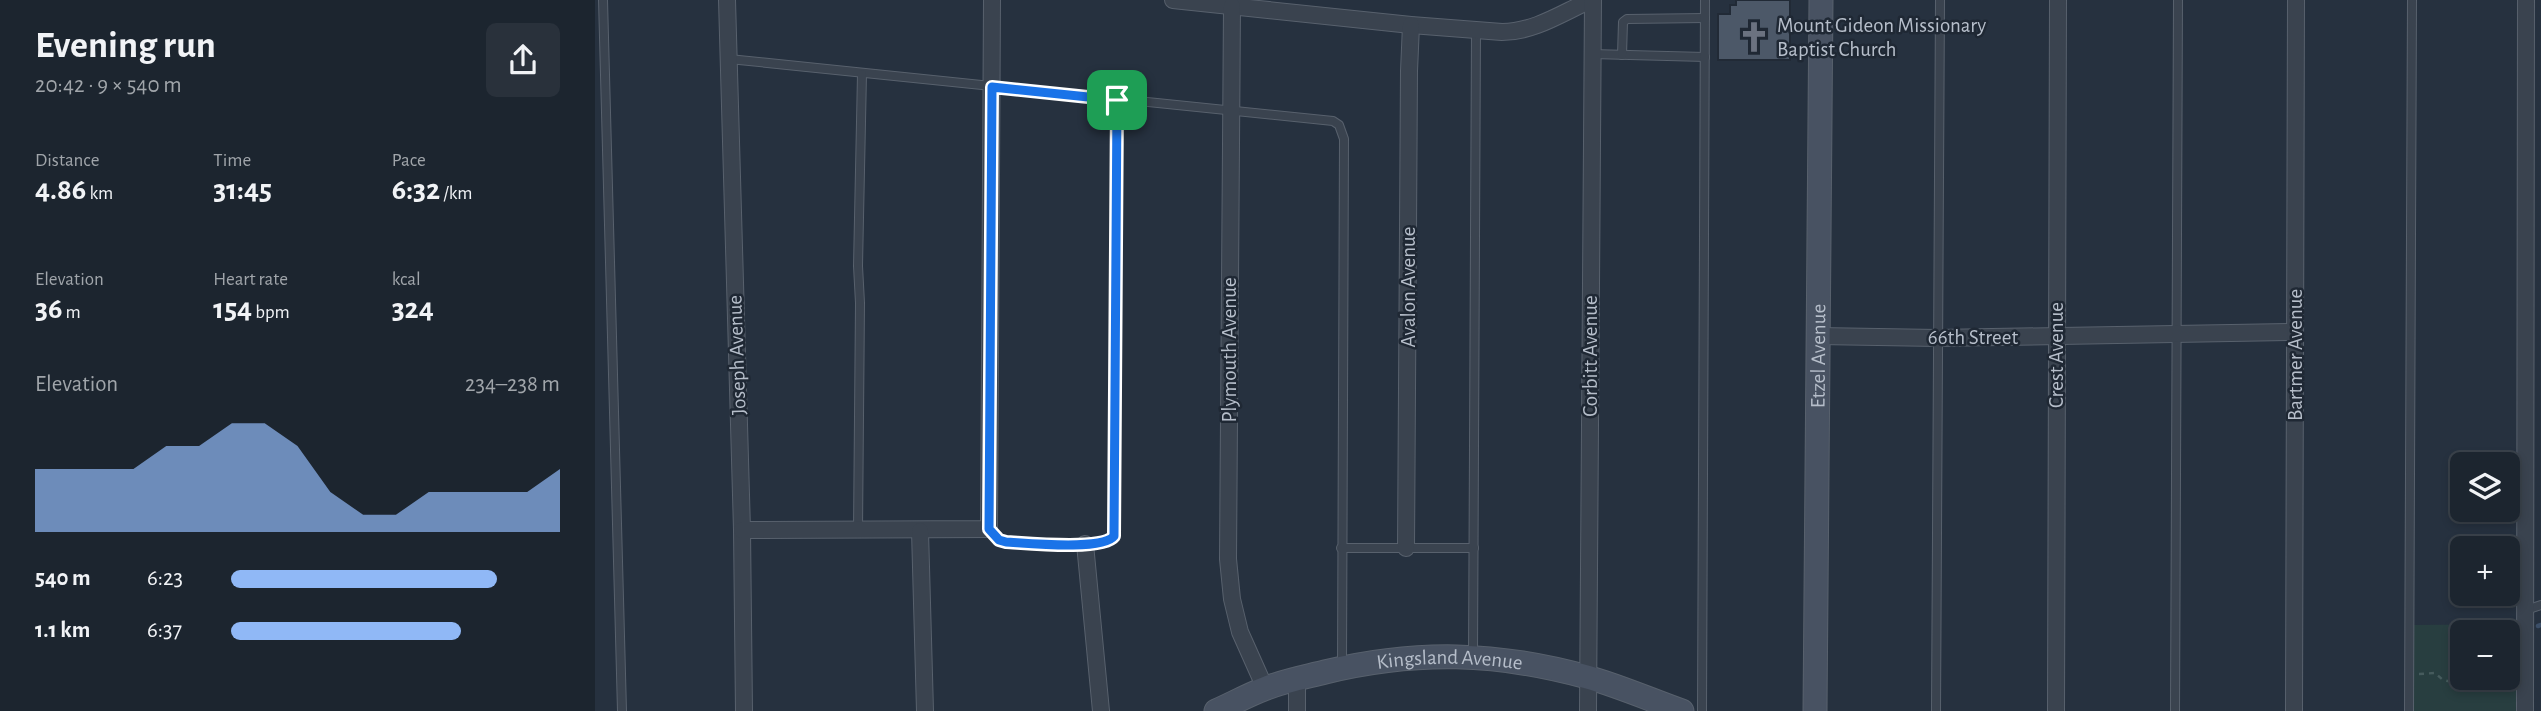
<!DOCTYPE html>
<html lang="en">
<head>
<meta charset="utf-8">
<style>
	body { margin:0; font-family:"Alegreya Sans",sans-serif; background:#29313b; color:#f1f3f6; height:100vh; display:flex; flex-direction:column; font-size:26px; white-space:nowrap }
	* { box-sizing:border-box; margin:0 }
	p { font-size:23px; color:#a0a5aa }
	.icon { flex:none; width:38px; height:38px; fill:none; stroke:currentColor; stroke-width:2; stroke-linecap:round; stroke-linejoin:round }
	.map { position:relative; flex:1; overflow:hidden }
	.sheet { display:flex; flex-direction:column; background:#1c252f; width:595px }
	.sheet>* { flex:none }
	.buttons { position:absolute; left:1855px; top:452px; display:grid; gap:14px }
	.buttons a { display:grid; place-items:center; width:70px; height:70px; border-radius:10px; background:#1c252f; box-shadow:0 4px 10px #0003,0 0 0 2px #3a424b; font-size:35px }
	.pin { position:absolute; display:grid; place-items:center; width:60px; height:60px; color:#fff; margin:-30px; border-radius:14px; box-shadow:0 4px 10px #0006 }
	.round { display:grid; place-items:center; flex:none; width:74px; height:74px; border-radius:10px; background:#29313b }
	.headline { display:flex; align-items:center; justify-content:space-between; height:119px; padding:0 35px }
	h1 { font-size:38px; font-weight:600; line-height:52px }
	.stats { display:grid; grid-template-columns:repeat(3,1fr); gap:10px; height:119px; padding:7px 35px }
	.stats div { display:grid; align-content:center }
	.stats b { font-size:30px; font-weight:600 }
	.stats small { font-size:19px; font-weight:400 }
	.stats p { font-size:19px }
	.chart { height:196px; padding:14px 35px }
	.chart p { display:flex; justify-content:space-between }
	.chart svg { width:100%; height:126px; margin-top:7px; fill:#90b8f6; opacity:.7 }
	ul { padding:0 35px; list-style:none; font-size:23px }
	li { display:grid; grid-template-columns:112px 84px 1fr; align-items:center; height:52px }
	li i { height:18px; border-radius:9px; background:#90b8f6 }
	main { display:flex; flex:1; min-height:0 }
	.map>svg:first-child { display:block }
	.green { fill:#283e40; fill-rule:evenodd }
	.lines { fill:none; stroke-linecap:round; stroke-linejoin:round }
	.stream { stroke:#3c4f68; stroke-width:4.5 }
	.building { fill:#4c5868; stroke:#212a36; stroke-width:2 }
	.lane-casing { stroke:#58616d; stroke-width:10 }
	.street-casing { stroke:#58616d; stroke-width:18 }
	.secondary-casing { stroke:#58616d; stroke-width:25 }
	.path { stroke:#465b5d; stroke-width:2.5; stroke-dasharray:5 5; stroke-linecap:butt }
	.lane { stroke:#3a434f; stroke-width:8 }
	.street { stroke:#3a434f; stroke-width:16 }
	.secondary { stroke:#485262; stroke-width:23 }
	.route-casing { stroke:#fff; stroke-width:14 }
	.route { stroke:#1a73e8; stroke-width:9 }
	.labels { text-anchor:middle; dominant-baseline:central; stroke-width:5; stroke-linejoin:round; paint-order:stroke }
	.poi-label { font-size:21px; fill:#b6beca; stroke:#1f2834; text-anchor:start }
	.street-label { font-size:21px; fill:#b6beca; stroke:#1f2834 }
</style>
</head>
<body>
<main>
<section class="sheet">
<div class="headline"><div><h1>Evening run</h1><p>20:42 · 9 × 540 m</p></div><a class="round"><svg class="icon" aria-label="share" viewBox="0 0 24 24"><path d="M12 15V3M7 8l5-5 5 5M5 13v7h14v-7"/></svg></a></div>
<div class="stats">
<div><p>Distance</p><b>4.86<small> km</small></b></div>
<div><p>Time</p><b>31:45</b></div>
<div><p>Pace</p><b>6:32<small> /km</small></b></div>
</div>
<div class="stats">
<div><p>Elevation</p><b>36<small> m</small></b></div>
<div><p>Heart rate</p><b>154<small> bpm</small></b></div>
<div><p>kcal</p><b>324</b></div>
</div>
<div class="chart"><p><span>Elevation</span>234–238 m</p>
<svg viewBox="0 0 160 44" preserveAspectRatio="none"><path d="M0 44V22L10 22L20 22L30 22L40 14L50 14L60 6L70 6L80 14L90 30L100 38L110 38L120 30L130 30L140 30L150 30L160 22V44z"/></svg>
</div>
<ul>
<li><b>540 m</b>6:23<i style="width:81%"></i></li>
<li><b>1.1 km</b>6:37<i style="width:70%"></i></li>
</ul>
</section>
<div class="map">
<svg width="1946" height="711" viewBox="0 0 1946 711">
	<rect width="100%" height="100%" fill="#26313f"/>
	<path class="green" d="M1922 624 1921 711H1818L1817 625ZM1867 632H1913V677H1867Z"/>
	<g class="lines">
		<polyline class="stream" points="1943,626 1946,625"/>
	</g>
	<polygon class="building" points="1141,0 1195,0 1195,60 1123,60 1123,14 1135,14 1135,5 1141,5"/>
	<g class="lines">
		<defs>
			<g id="lane">
				<polyline points="8,0 27,711"/>
				<polyline points="997,54 1110,57"/>
				<polyline points="1027,55 1028,22 1032,19 1110,18"/>
				<polyline points="134,59 738,121 744,125 749,139 747,665"/>
				<path d="M394 529 404 540 411 542C431 543 508 551 519 536L522 100"/>
				<polyline points="263,530 265,303 263,266 267,74"/>
				<polyline points="746,548 879,548"/>
				<polyline points="1931,610 1946,605"/>
				<polyline points="878,656 881,30"/>
				<polyline points="1107,711 1110,0"/>
				<polyline points="1341,711 1345,0"/>
				<polyline points="1580,711 1583,0"/>
				<polyline points="1814,711 1817,0"/>
			</g>
			<g id="street">
				<polyline points="132,0 147,530 149,711"/>
				<path d="M578 0 816 25 907 32C939 32 967 13 996 0"/>
				<polyline points="637,6 633,559 637,599 645,632 670,688"/>
				<polyline points="1224,336 1342,338 1700,332"/>
				<polyline points="147,530 394,529 397,0"/>
				<polyline points="325,531 330,711"/>
				<polyline points="490,544 506,711"/>
				<polyline points="811,548 814,71 816,25"/>
				<polyline points="702,711 702,679"/>
				<polyline points="993,711 998,0"/>
				<polyline points="1461,711 1463,0"/>
				<polyline points="1699,711 1701,0"/>
				<polyline points="1930,711 1931,0"/>
			</g>
			<g id="secondary">
				<path id="s1" d="M621 711C637 704 653 695 669 689 688 681 710 677 730 672 822 650 901 652 992 677 1024 686 1056 700 1087 711"/>
				<path id="s2" d="M1220 711 1226 0"/>
			</g>
		</defs>
		<use href="#lane" class="lane-casing"/>
		<use href="#street" class="street-casing"/>
		<use href="#secondary" class="secondary-casing"/>
		<polyline class="path" points="1824,674 1840,673 1848,680 1858,682 1867,674"/>
		<use href="#lane" class="lane"/>
		<use href="#street" class="street"/>
		<use href="#secondary" class="secondary"/>
	</g>
	<g class="lines">
		<defs>
			<path id="route" d="M397 87 522 100 519 536C508 551 431 543 411 542L404 540 394 529Z"/>
		</defs>
		<use href="#route" class="route-casing"/>
		<use href="#route" class="route"/>
	</g>
	<defs>
		<symbol id="church-bare" viewBox="-9 -9 18 18"><path d="M-1.2-6h2.4v3.5h3.3v2.4h-3.3V6h-2.4V-.1h-3.3v-2.4h3.3Z" fill="#6b7280" stroke="#1f2834" stroke-width="2.5" paint-order="stroke"/></symbol>
	</defs>
	<g fill-rule="evenodd">
		<use href="#church-bare" x="1137" y="15" width="44" height="44"/>
	</g>
	<g class="labels">
		<g class="poi-label">
			<text x="1182" y="25">Mount Gideon Missionary<tspan x="1182" dy="24">Baptist Church</tspan></text>
		</g>
		<g class="street-label">
			<text transform="translate(813 287) rotate(-90)">Avalon Avenue</text>
			<text x="1378" y="337">66th Street</text>
			<text transform="translate(634 350) rotate(-90)">Plymouth Avenue</text>
			<text transform="translate(142 355) rotate(-92)">Joseph Avenue</text>
			<text transform="translate(1461 355) rotate(-90)">Crest Avenue</text>
			<text transform="translate(1700 355) rotate(-90)">Bartmer Avenue</text>
			<text transform="translate(995 356) rotate(-90)">Corbitt Avenue</text>
			<text stroke="none"><textPath href="#s2" startOffset="355">Etzel Avenue</textPath></text>
			<text stroke="none"><textPath href="#s1" startOffset="242">Kingsland Avenue</textPath></text>
		</g>
	</g>
</svg>
<div class="buttons">
<a><svg class="icon" aria-label="layers" viewBox="0 0 24 24"><path d="M12 4l9 5-9 5-9-5zM3 14l9 5 9-5"/></svg></a>
<a>+</a>
<a>−</a>
</div>
<div class="pin" style="left:522px;top:100px;background:#1e9e55"><svg class="icon" aria-label="arrive" viewBox="0 0 24 24"><path d="M6 21V4h12l-3 4 3 4H6"/></svg></div>
</div>
</main>
</body>
</html>
